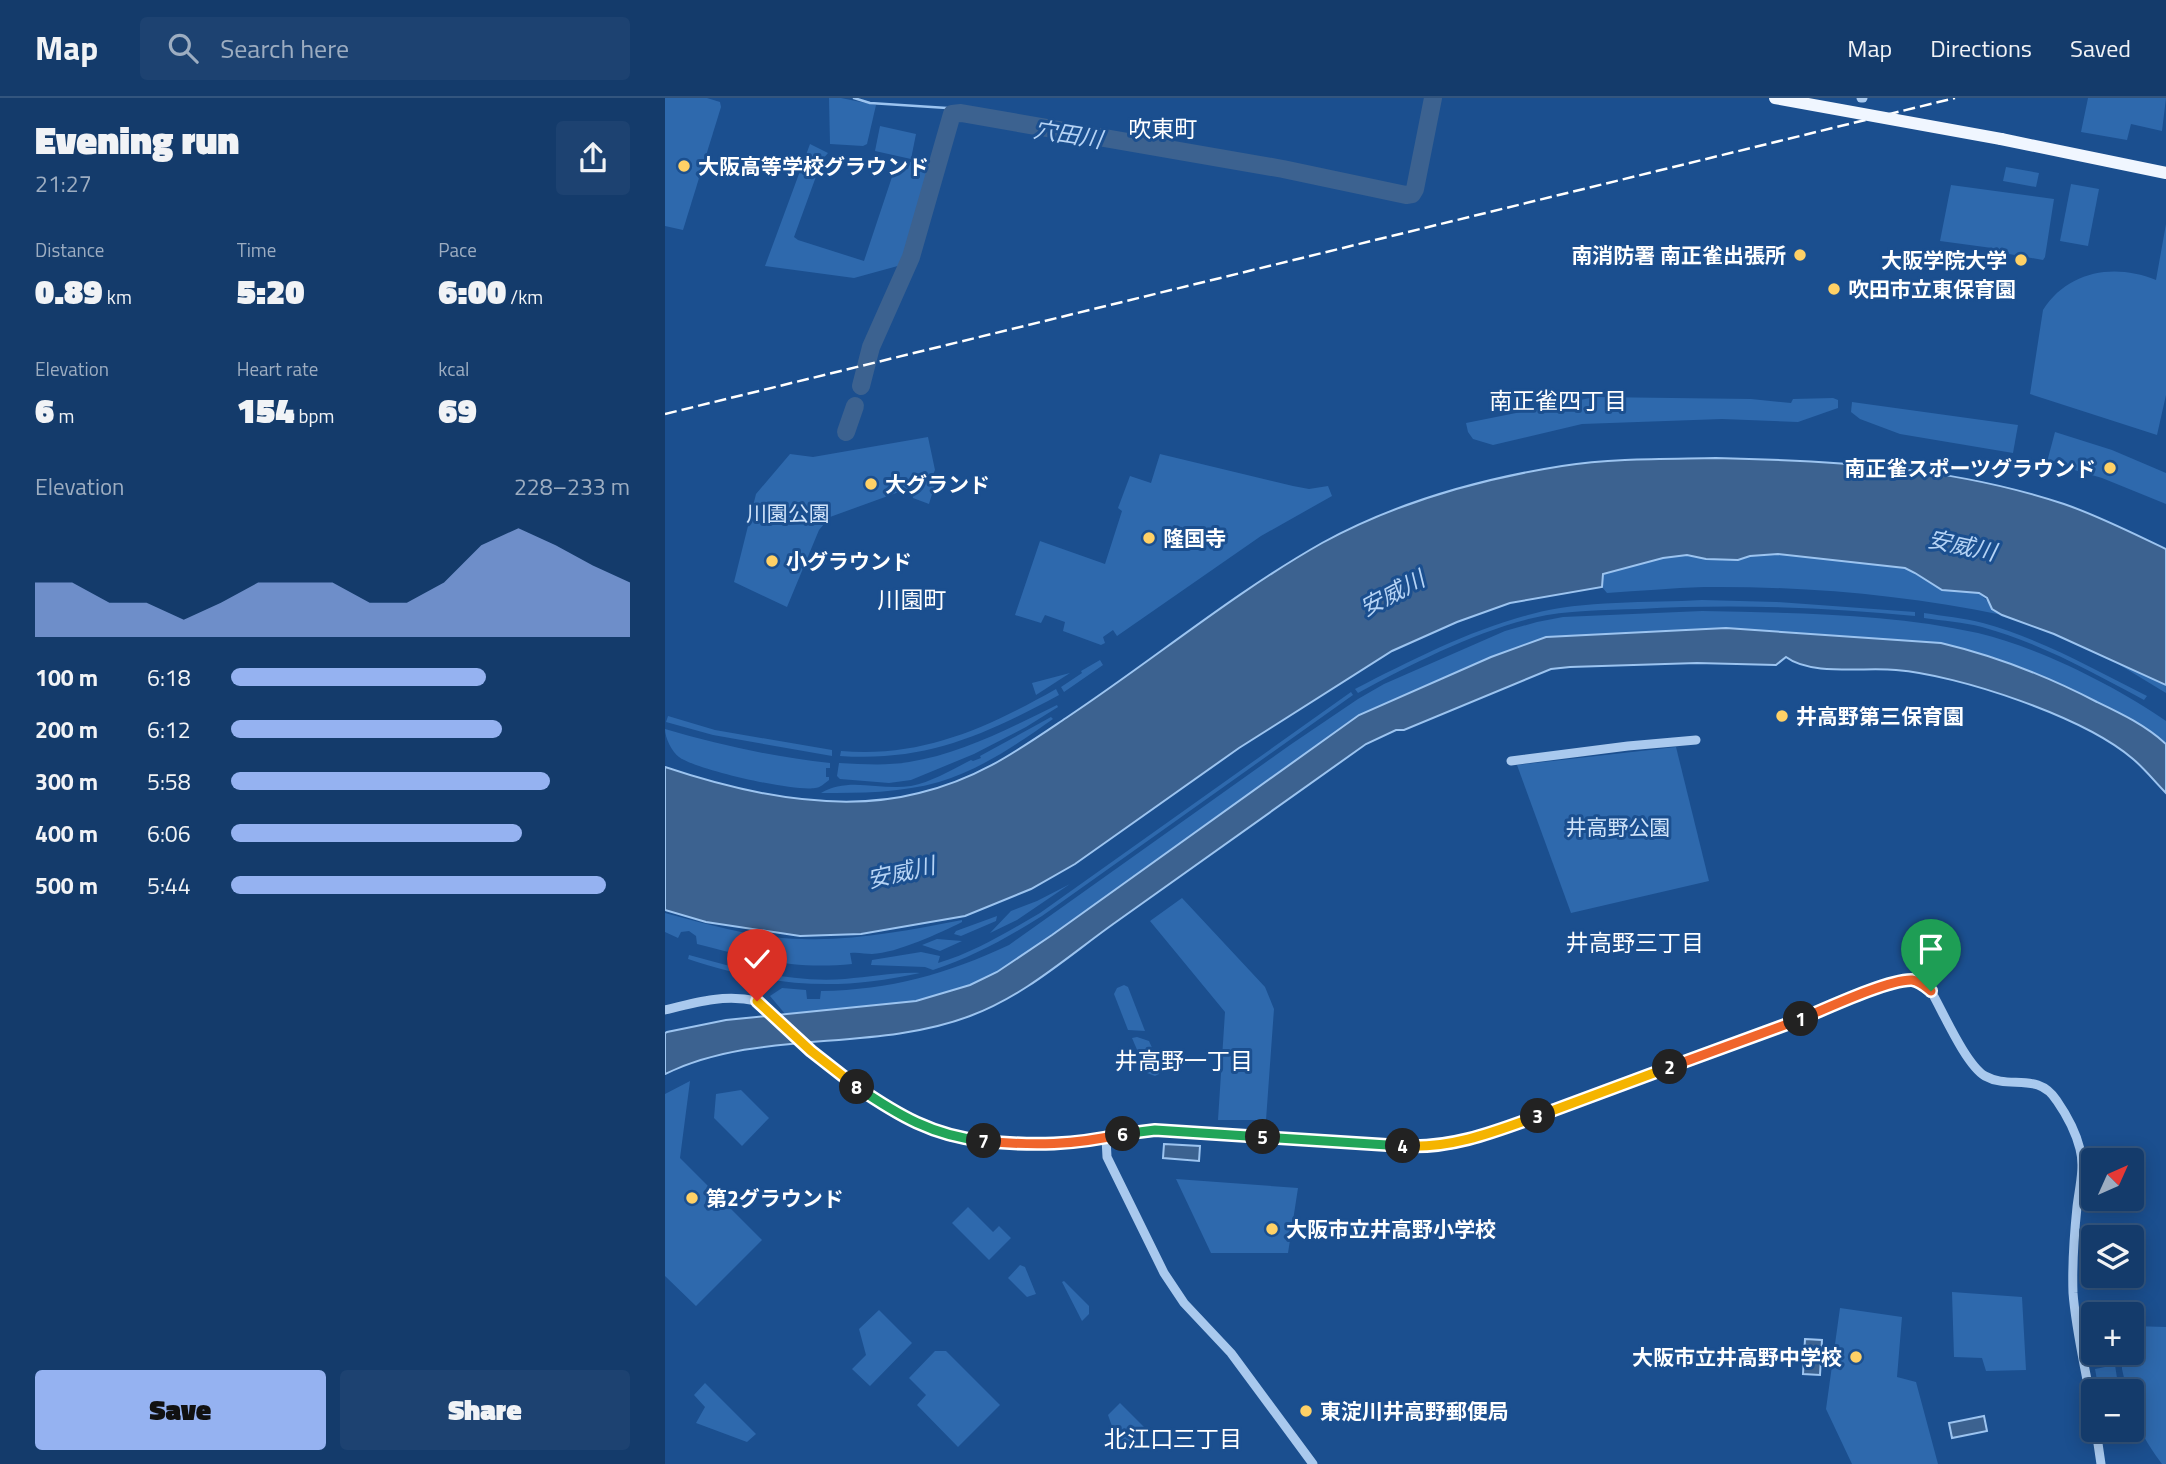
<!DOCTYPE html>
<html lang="en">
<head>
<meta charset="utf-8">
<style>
	body { margin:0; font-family:"Titillium Web","Noto Sans JP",sans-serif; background:#1d4271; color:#f1f3f6; height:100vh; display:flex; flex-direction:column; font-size:26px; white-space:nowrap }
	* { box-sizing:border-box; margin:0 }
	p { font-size:23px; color:#9dadc1 }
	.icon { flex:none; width:38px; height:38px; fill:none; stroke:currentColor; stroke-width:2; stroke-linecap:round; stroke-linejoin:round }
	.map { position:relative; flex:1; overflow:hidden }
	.drawer { display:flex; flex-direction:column; background:#143b6b; width:665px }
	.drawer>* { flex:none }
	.needle { width:46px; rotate:45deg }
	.fabs { position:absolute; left:1416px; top:1050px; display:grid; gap:14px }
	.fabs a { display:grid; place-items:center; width:63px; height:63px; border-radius:7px; background:#143b6b; box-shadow:0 4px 18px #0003,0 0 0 2px #33557e; font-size:35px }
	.pin { position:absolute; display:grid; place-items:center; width:60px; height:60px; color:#fff; margin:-72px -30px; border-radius:50% 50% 50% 0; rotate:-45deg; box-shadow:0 0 7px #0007 }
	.pin .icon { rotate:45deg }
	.km { position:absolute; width:35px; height:35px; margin:-18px; border-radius:50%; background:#222; color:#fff; font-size:19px; line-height:35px; text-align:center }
	.round { display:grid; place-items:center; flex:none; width:74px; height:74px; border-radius:7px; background:#1d4271 }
	.summary { display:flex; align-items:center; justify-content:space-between; height:119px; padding:0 35px }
	h1 { font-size:38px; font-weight:800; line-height:52px }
	.figures { display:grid; grid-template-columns:repeat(3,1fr); gap:10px; height:119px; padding:7px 35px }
	.figures div { display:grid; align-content:center }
	.figures b { font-size:35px; font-weight:800 }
	.figures small { font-size:19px; font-weight:400 }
	.figures p { font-size:19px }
	.chart { height:196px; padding:14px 35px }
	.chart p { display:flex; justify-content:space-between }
	.chart svg { width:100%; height:126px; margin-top:7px; fill:#95b2f1; opacity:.7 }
	.action { display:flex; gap:14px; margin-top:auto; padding:14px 35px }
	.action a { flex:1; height:80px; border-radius:7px; background:#95b2f1; color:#111; font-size:28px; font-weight:800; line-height:80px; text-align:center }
	.action a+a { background:#1d4271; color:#f1f3f6 }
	ul { padding:0 35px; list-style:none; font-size:23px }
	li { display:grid; grid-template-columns:112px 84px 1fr; align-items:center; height:52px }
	li i { height:18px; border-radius:9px; background:#95b2f1 }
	header { display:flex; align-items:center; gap:42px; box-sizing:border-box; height:98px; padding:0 35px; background:#143b6b; border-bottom:2px solid #33557e }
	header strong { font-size:33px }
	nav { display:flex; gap:38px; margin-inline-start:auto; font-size:24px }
	.search { width:490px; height:63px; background:#1d4271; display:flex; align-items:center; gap:18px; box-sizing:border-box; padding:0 24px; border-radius:7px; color:#9dadc1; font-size:26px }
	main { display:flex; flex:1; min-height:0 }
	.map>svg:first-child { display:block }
	.green { fill:#2e69ad }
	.water { fill:#3c6290; stroke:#9cc4f0; stroke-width:2 }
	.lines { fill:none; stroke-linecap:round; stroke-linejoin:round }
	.stream { stroke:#9cc4f0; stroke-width:2.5 }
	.river { stroke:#3c6290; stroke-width:18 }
	.minor { stroke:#a9c9ee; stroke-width:9 }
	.major { stroke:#f0f6ff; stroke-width:12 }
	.rail { stroke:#fff; stroke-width:2.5; stroke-dasharray:12 5; stroke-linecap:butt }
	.major-bridge { stroke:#f0f6ff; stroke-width:12 }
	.split-1-casing { stroke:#fff; stroke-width:14 }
	.split-2-casing { stroke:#fff; stroke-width:14 }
	.split-3-casing { stroke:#fff; stroke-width:14 }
	.split-4-casing { stroke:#fff; stroke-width:14 }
	.split-5-casing { stroke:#fff; stroke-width:14 }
	.split-6-casing { stroke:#fff; stroke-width:14 }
	.split-7-casing { stroke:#fff; stroke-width:14 }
	.split-8-casing { stroke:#fff; stroke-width:14 }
	.split-9-casing { stroke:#fff; stroke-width:14 }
	.split-1 { stroke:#f0652b; stroke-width:9 }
	.split-2 { stroke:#f0652b; stroke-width:9 }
	.split-3 { stroke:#f5b400; stroke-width:9 }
	.split-4 { stroke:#f5b400; stroke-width:9 }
	.split-5 { stroke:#22a559; stroke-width:9 }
	.split-6 { stroke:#22a559; stroke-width:9 }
	.split-7 { stroke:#f0652b; stroke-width:9 }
	.split-8 { stroke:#22a559; stroke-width:9 }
	.split-9 { stroke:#f5b400; stroke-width:9 }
	.poi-dot { fill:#ffd166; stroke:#1b4f8f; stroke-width:2.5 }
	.labels { text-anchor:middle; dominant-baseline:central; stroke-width:6; stroke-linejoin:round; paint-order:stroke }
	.poi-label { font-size:21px; font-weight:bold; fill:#fff; stroke:#1b4f8f; text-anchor:start }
	.park-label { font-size:21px; fill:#cfe3fa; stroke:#1b4f8f }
	.neighbourhood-label { font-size:23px; fill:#fff; stroke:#1b4f8f }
	.water-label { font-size:23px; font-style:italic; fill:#b5d3f5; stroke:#1b4f8f }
</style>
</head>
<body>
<header>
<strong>Map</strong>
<div class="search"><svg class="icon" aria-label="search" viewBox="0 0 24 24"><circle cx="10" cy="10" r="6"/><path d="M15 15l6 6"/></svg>Search here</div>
<nav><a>Map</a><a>Directions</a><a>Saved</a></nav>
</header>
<main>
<section class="drawer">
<div class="summary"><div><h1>Evening run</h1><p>21:27</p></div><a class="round"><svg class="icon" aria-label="share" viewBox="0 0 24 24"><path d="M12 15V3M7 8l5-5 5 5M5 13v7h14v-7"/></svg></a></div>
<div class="figures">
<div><p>Distance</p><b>0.89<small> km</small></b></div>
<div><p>Time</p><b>5:20</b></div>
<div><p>Pace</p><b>6:00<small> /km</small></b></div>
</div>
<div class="figures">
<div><p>Elevation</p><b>6<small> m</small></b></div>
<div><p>Heart rate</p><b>154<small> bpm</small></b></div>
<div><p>kcal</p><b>69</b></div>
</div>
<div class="chart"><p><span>Elevation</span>228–233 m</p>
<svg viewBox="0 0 160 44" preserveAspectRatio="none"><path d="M0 44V25L10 25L20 32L30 32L40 38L50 32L60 25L70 25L80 25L90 32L100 32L110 25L120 12L130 6L140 12L150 19L160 25V44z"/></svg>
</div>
<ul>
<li><b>100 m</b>6:18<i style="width:64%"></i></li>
<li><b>200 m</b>6:12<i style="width:68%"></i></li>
<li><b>300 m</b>5:58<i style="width:80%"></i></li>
<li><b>400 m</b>6:06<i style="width:73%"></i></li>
<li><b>500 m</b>5:44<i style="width:94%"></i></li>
</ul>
<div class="action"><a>Save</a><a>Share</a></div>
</section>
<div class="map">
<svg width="1501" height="1366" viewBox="0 0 1501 1366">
	<rect width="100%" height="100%" fill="#1b4f8f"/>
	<g class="green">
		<polygon points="0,0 42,0 55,4 56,9 18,132 0,128"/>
		<polygon points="164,0 176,0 211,7 202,46 198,48 165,46"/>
		<polygon points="1423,0 1501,0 1497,33 1466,26 1462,42 1416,34"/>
		<polygon points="215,28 251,36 246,61 210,53"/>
		<polygon points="145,46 163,55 157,62 129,139 133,142 199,163 231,67 243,71 245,64 269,68 240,166 189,180 100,168"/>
		<polygon points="1341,69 1374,75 1371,89 1338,83"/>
		<polygon points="1406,86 1434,91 1423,148 1395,143"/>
		<polygon points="1286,87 1389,101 1380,159 1378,162 1327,153 1327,150 1275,143"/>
		<path d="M1501 126V297L1492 337 1365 296 1378 212C1403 173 1449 165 1491 182Z"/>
		<polygon points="930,299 1086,301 1126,305 1128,301 1168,300 1173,302 1173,310 1133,324 1057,321 917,326 828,347 808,341 803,334 801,325"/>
		<polygon points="1187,304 1353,327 1348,355 1235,336 1195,321 1186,314"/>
		<polygon points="1390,334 1447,352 1501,375 1501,406 1437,380 1382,364"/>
		<polygon points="263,339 270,372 267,379 270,386 264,406 248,400 245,390 165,419 154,432 122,509 69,484 91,396 125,356 148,359"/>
		<polygon points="495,356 628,388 644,391 663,388 667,398 596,438 452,538 448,532 438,539 440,545 436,547 398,533 400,524 380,517 376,525 350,517 375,443 440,466 457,413 453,410 465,378 486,385"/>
		<path d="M1113 456 1240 470 1250 475 1277 492 1314 495 1337 517C1240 497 1138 488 1039 489 1007 490 974 493 942 495L937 489 938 476 998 460 1022 457 1041 461 1073 462 1085 458Z"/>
		<path d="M1037 502 1112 504 1250 514V518C1158 509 1066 506 974 511 939 512 902 512 868 520 812 533 744 567 693 595L690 591C747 562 805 532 867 516 917 502 984 505 1037 502Z"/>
		<path d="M1037 513C1128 515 1224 515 1313 535 1373 549 1451 588 1501 623V646C1480 627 1457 616 1432 604 1382 578 1331 558 1276 545L1061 530 881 539 826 559 694 617 387 837 332 874 305 887 251 903 121 917 105 898 117 890 141 892 142 901H155L156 893C225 892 282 876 344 847L625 647 693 601 719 586 840 533 872 524 898 519Z"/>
		<path d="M1259 515C1278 518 1299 520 1318 525 1376 541 1429 571 1482 598L1479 602C1427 574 1375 545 1317 529 1298 524 1278 523 1259 520Z"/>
		<polygon points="1440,558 1501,587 1501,595"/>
		<polygon points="435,562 438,567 399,594 396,589 417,575 416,573"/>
		<polygon points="405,575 371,597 367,585"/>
		<path d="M391 591 394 597C320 637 261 664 175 658L176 653C257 660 322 630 391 591Z"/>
		<path d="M686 594 688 597 377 818C342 840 308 859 268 872L260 869 206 867 207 862 256 854 275 858 273 865C310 854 342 834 375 815Z"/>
		<path d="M392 607 393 609 361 629 309 656 246 682 224 685 175 681 172 678 174 665C197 666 221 668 244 664 296 656 345 630 392 607Z"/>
		<polygon points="3,618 50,632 167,652 167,658 48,637 1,624"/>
		<path d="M386 619 388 621C354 645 315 672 274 684 235 695 196 695 156 695 184 678 215 693 246 688 267 684 288 671 306 662L308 663 316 660 315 658Z"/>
		<path d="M0 631C54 647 109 659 165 665V670H161V679H164V682C160 685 155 690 150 690 130 694 31 672 14 659 7 654 0 640 0 631Z"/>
		<polygon points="1011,649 1044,783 906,815 852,667"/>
		<polygon points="405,786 352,822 325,835 346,813 372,803"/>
		<polygon points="517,800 600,889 609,911 601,1022 553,1022 560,914 485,823"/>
		<path d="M0 815C44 827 91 840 137 841 191 843 244 832 297 822V824C275 835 232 855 207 856 200 856 194 854 185 855L187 866C128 872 88 860 32 846L31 838 24 833 16 834 13 840 0 834Z"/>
		<polygon points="332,818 331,823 296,838 289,836 291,833"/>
		<polygon points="272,841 297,843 275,853 257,847"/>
		<path d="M24 857C74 871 127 885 180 881 205 879 230 874 255 875 170 894 106 888 23 861Z"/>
		<polygon points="459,887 463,889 480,933 463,932 449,896 452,890"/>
		<polygon points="472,939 484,943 496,970 494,976 490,978 482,975 467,940"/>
		<polygon points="25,983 15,1060 97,1142 31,1208 0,1178 0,996"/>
		<polygon points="76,992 104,1020 77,1048 49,1020 51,996"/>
		<polygon points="511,1081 633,1090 623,1155 546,1155"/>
		<polygon points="303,1109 328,1134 334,1128 346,1140 324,1162 287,1125"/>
		<polygon points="355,1167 360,1169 371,1196 362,1199 343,1180"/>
		<polygon points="399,1183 424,1208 424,1216 417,1223 397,1184"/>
		<polygon points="1287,1194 1357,1199 1361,1272 1321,1273 1317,1260 1289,1259"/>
		<polygon points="1175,1210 1237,1219 1232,1279 1251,1284 1273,1366 1187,1366 1161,1311"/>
		<polygon points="214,1212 247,1245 205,1288 187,1271 201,1257 194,1231"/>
		<path d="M1467 1228 1501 1229V1366H1497C1481 1344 1466 1321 1466 1293H1462L1457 1271V1255H1466Z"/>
		<polygon points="270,1253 281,1253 335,1307 293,1349 252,1307 261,1297 244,1280"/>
		<polygon points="1450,1267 1454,1293 1434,1293 1430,1271"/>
		<polygon points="40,1285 91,1336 82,1344 31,1325 40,1309 29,1297"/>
		<polygon points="455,1305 479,1329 460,1348 454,1348 443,1317"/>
	</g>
	<g class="water">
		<path d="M1051 360C1170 363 1285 368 1399 406 1434 418 1467 435 1501 451V587L1389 536 1337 517 1327 511 1322 500 1314 495 1277 492 1250 475 1240 470 1113 456 1085 458 1073 462 1041 461 1022 457 998 460 938 476 937 489 845 505 792 524 727 553 574 650 410 766 366 791 300 818 196 836 135 838 41 824 0 812V669C77 695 173 716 254 695 313 681 352 653 401 620 487 563 567 496 657 445 730 405 815 381 897 368 948 360 1000 361 1051 360Z"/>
		<path d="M1061 530 1276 545C1331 558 1382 578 1432 604 1457 616 1480 627 1501 646V695C1490 684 1480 671 1468 661 1419 619 1294 577 1231 572 1200 569 1146 578 1121 559L1111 567 1032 565 905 569 886 571 739 632H731L701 646C618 705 535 764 451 824 403 858 361 897 305 918 207 955 95 930 0 976V935L2 934 61 922 251 903 305 887 332 874 387 837 694 617 826 559 881 539Z"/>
		<polygon points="499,1046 535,1048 534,1063 498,1060"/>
		<polygon points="1140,1241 1157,1242 1155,1277 1138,1276"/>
		<polygon points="1319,1318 1322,1333 1287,1340 1284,1325"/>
	</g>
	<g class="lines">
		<polyline class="stream" points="189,0 205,5 282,10 287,16"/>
		<g class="river">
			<polyline points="196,288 206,249 246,159 287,16 296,15 618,71 741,97 747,96 750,91 768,0"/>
			<polyline points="181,334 190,308"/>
		</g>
		<g class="minor">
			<polyline points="1196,0 1198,0"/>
			<polyline points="846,663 963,648 1031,642"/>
			<path d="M0 912C32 904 59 896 92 903L181 982 239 1020 286 1039 357 1047 400 1045 490 1032 756 1049 786 1047 822 1036 1103 934 1227 885C1243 883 1253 881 1266 893 1278 914 1301 967 1320 978 1345 992 1373 973 1392 1003 1401 1016 1411 1035 1415 1051 1420 1069 1414 1091 1412 1109 1409 1138 1407 1166 1408 1195 1411 1235 1422 1276 1428 1316"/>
			<polyline points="441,1040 442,1059 499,1175 519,1205 566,1255 648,1366"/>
			<polyline points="1431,1332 1436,1366"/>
		</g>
		<polyline class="major" points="1336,41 1501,75"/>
		<polyline class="rail" points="0,316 1290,0"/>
		<polyline class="major-bridge" points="1110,0 1336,41"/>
	</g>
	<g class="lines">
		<defs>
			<path id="split-1" d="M1136 921C1160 911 1224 881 1247 882 1255 883 1260 888 1266 893"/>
			<polyline id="split-2" points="1005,969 1136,921"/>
			<polyline id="split-3" points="873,1018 1005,969"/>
			<path id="split-4" d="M738 1048C786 1051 829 1034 873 1018"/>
			<polyline id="split-5" points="598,1039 738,1048"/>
			<polyline id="split-6" points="458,1036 490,1032 598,1039"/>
			<path id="split-7" d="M319 1043C369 1048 409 1047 458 1036"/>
			<path id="split-8" d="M192 989C233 1017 268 1038 319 1043"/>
			<polyline id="split-9" points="92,903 146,953 192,989"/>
		</defs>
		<use href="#split-1" class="split-1-casing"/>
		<use href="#split-2" class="split-2-casing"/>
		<use href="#split-3" class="split-3-casing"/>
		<use href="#split-4" class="split-4-casing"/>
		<use href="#split-5" class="split-5-casing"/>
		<use href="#split-6" class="split-6-casing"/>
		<use href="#split-7" class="split-7-casing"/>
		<use href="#split-8" class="split-8-casing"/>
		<use href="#split-9" class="split-9-casing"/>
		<use href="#split-1" class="split-1"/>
		<use href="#split-2" class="split-2"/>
		<use href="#split-3" class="split-3"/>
		<use href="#split-4" class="split-4"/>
		<use href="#split-5" class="split-5"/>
		<use href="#split-6" class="split-6"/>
		<use href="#split-7" class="split-7"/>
		<use href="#split-8" class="split-8"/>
		<use href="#split-9" class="split-9"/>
	</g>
	<g class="poi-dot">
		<circle cx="19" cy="68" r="7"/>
		<circle cx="1135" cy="157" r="7"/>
		<circle cx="1356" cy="162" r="7"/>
		<circle cx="1169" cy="191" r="7"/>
		<circle cx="1445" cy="370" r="7"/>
		<circle cx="206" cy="386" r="7"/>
		<circle cx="484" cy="440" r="7"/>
		<circle cx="107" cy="463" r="7"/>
		<circle cx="1117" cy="618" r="7"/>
		<circle cx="27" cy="1100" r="7"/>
		<circle cx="607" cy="1131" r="7"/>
		<circle cx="1191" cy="1259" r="7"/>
		<circle cx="641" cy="1313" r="7"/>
	</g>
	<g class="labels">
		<g class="poi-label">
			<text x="33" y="68">大阪高等学校グラウンド</text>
			<text x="1121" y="157" text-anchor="end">南消防署 南正雀出張所</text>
			<text x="1342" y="162" text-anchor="end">大阪学院大学</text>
			<text x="1183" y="191">吹田市立東保育園</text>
			<text x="1431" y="370" text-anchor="end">南正雀スポーツグラウンド</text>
			<text x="220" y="386">大グランド</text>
			<text x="498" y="440">隆国寺</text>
			<text x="121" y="463">小グラウンド</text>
			<text x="1131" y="618">井高野第三保育園</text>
			<text x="41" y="1100">第2グラウンド</text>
			<text x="621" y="1131">大阪市立井高野小学校</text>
			<text x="1177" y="1259" text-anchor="end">大阪市立井高野中学校</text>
			<text x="655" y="1313">東淀川井高野郵便局</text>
		</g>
		<g class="park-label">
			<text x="123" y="415">川園公園</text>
			<text x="953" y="729">井高野公園</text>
		</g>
		<g class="neighbourhood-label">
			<text x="498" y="30">吹東町</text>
			<text x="893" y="302">南正雀四丁目</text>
			<text x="247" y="501">川園町</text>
			<text x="970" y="844">井高野三丁目</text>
			<text x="519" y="962">井高野一丁目</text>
			<text x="508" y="1340">北江口三丁目</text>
		</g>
		<g class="water-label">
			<text transform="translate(403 36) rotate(9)">穴田川</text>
			<text transform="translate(1297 447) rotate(12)">安威川</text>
			<text transform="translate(727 495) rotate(-28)">安威川</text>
			<text transform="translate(236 774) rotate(-13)">安威川</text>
		</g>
	</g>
</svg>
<div class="fabs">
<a><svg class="needle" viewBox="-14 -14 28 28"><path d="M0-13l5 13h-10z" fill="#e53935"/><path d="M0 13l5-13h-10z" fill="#9dadc1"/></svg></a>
<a><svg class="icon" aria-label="layers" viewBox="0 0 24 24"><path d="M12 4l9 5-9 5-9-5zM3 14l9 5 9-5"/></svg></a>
<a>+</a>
<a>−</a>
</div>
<div class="pin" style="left:1266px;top:893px;background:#1e9e55"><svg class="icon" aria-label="arrive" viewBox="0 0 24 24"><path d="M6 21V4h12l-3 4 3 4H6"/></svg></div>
<div class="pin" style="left:92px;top:903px;background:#d93025"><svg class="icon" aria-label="check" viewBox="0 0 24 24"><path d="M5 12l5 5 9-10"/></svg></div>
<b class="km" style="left:1136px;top:921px">1</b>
<b class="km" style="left:1005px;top:969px">2</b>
<b class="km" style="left:873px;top:1018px">3</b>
<b class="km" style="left:738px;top:1048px">4</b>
<b class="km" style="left:598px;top:1039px">5</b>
<b class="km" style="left:458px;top:1036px">6</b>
<b class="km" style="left:319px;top:1043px">7</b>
<b class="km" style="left:192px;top:989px">8</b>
</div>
</main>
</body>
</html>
